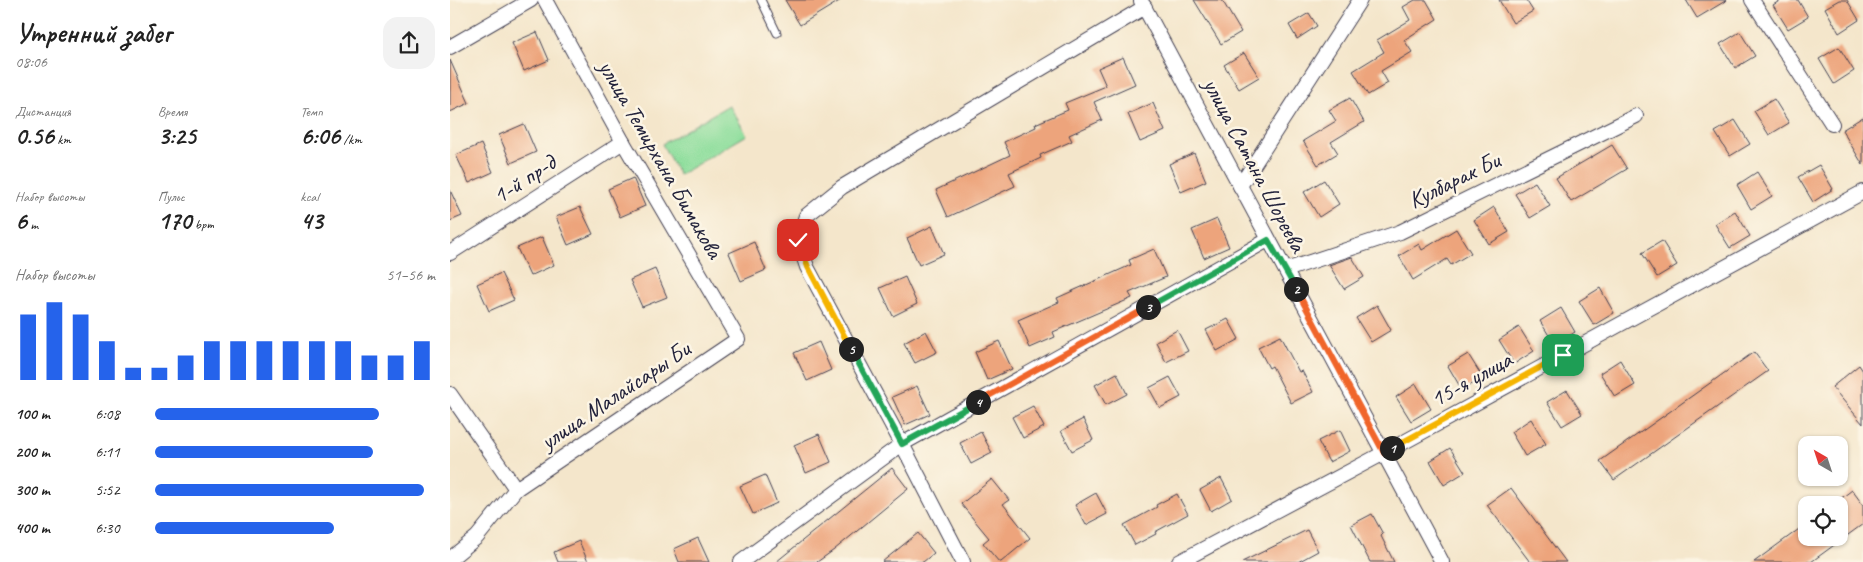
<!DOCTYPE html>
<html lang="ru">
<head>
<meta charset="utf-8">
<style>
	body { margin:0; font-family:Caveat,sans-serif; background:#f2f2f2; color:#222; height:100vh; display:flex; flex-direction:column; font-size:19px; white-space:nowrap }
	* { box-sizing:border-box; margin:0 }
	p { font-size:16px; color:#767676 }
	.icon { flex:none; width:28px; height:28px; fill:none; stroke:currentColor; stroke-width:2; stroke-linecap:round; stroke-linejoin:round }
	.map { position:relative; flex:1; overflow:hidden }
	.panel { display:flex; flex-direction:column; background:#fff; width:450px }
	.panel>* { flex:none }
	.needle { width:32px; rotate:321deg }
	.tools { position:absolute; left:1348px; top:436px; display:grid; gap:10px }
	.tools a { display:grid; place-items:center; width:50px; height:50px; border-radius:10px; background:#fff; box-shadow:0 1px 4px #0004; font-size:25px }
	.pin { position:absolute; display:grid; place-items:center; width:42px; height:42px; color:#fff; margin:-21px; border-radius:10px; box-shadow:0 2px 8px #0006 }
	.km { position:absolute; width:25px; height:25px; margin:-12px; border-radius:50%; background:#222; color:#fff; font-size:14px; line-height:25px; text-align:center }
	.round { display:grid; place-items:center; flex:none; width:52px; height:52px; border-radius:15px; background:#f2f2f2 }
	.head { display:flex; align-items:center; justify-content:space-between; height:85px; padding:0 15px }
	h1 { font-size:28px; font-weight:700; line-height:38px }
	.stats { display:grid; grid-template-columns:repeat(3,1fr); gap:8px; height:85px; padding:5px 15px }
	.stats div { display:grid; align-content:center }
	.stats b { font-size:25px; font-weight:700 }
	.stats small { font-size:14px; font-weight:400 }
	.stats p { font-size:14px }
	.chart { height:140px; padding:10px 15px }
	.chart p { display:flex; justify-content:space-between }
	.chart svg { width:100%; height:90px; margin-top:5px; stroke:#2563eb; stroke-width:6 }
	ul { padding:0 15px; list-style:none; font-size:16px }
	li { display:grid; grid-template-columns:80px 60px 1fr; align-items:center; height:38px }
	li i { height:12px; border-radius:6px; background:#2563eb }
	main { display:flex; flex:1; min-height:0 }
	.map>svg:first-child { display:block }
	.green { fill:#8fde9d; stroke:#58806c }
	.building { fill:#eda47b }
	.lines { fill:none; stroke-linecap:round; stroke-linejoin:round }
	.service-casing { stroke:#423f51; stroke-width:9 }
	.minor-casing { stroke:#423f51; stroke-width:16 }
	.service { stroke:#fff; stroke-width:7 }
	.minor { stroke:#fff; stroke-width:14 }
	.split-1-casing { stroke:#fff; stroke-width:10 }
	.split-2-casing { stroke:#fff; stroke-width:10 }
	.split-3-casing { stroke:#fff; stroke-width:10 }
	.split-4-casing { stroke:#fff; stroke-width:10 }
	.split-5-casing { stroke:#fff; stroke-width:10 }
	.split-6-casing { stroke:#fff; stroke-width:10 }
	.split-1 { stroke:#f5b400; stroke-width:6 }
	.split-2 { stroke:#f0652b; stroke-width:6 }
	.split-3 { stroke:#22a559; stroke-width:6 }
	.split-4 { stroke:#f0652b; stroke-width:6 }
	.split-5 { stroke:#22a559; stroke-width:6 }
	.split-6 { stroke:#f5b400; stroke-width:6 }
	.labels { text-anchor:middle; dominant-baseline:central; stroke-width:5; stroke-linejoin:round; paint-order:stroke }
	.street-label { font-size:24px; fill:#22223b; stroke:#fcf5e5 }
</style>
</head>
<body>
<main>
<section class="panel">
<div class="head"><div><h1>Утренний забег</h1><p>08:06</p></div><a class="round"><svg class="icon" aria-label="share" viewBox="0 0 24 24"><path d="M12 15V3M7 8l5-5 5 5M5 13v7h14v-7"/></svg></a></div>
<div class="stats">
<div><p>Дистанция</p><b>0.56<small> km</small></b></div>
<div><p>Время</p><b>3:25</b></div>
<div><p>Темп</p><b>6:06<small> /km</small></b></div>
</div>
<div class="stats">
<div><p>Набор высоты</p><b>6<small> m</small></b></div>
<div><p>Пульс</p><b>170<small> bpm</small></b></div>
<div><p>kcal</p><b>43</b></div>
</div>
<div class="chart"><p><span>Набор высоты</span>51–56 m</p>
<svg viewBox="0 0 160 44" preserveAspectRatio="none"><path d="M5 44V12M15 44V6M25 44V12M35 44V25M45 44V38M55 44V38M65 44V32M75 44V25M85 44V25M95 44V25M105 44V25M115 44V25M125 44V25M135 44V32M145 44V32M155 44V25"/></svg>
</div>
<ul>
<li><b>100 m</b>6:08<i style="width:80%"></i></li>
<li><b>200 m</b>6:11<i style="width:78%"></i></li>
<li><b>300 m</b>5:52<i style="width:96%"></i></li>
<li><b>400 m</b>6:30<i style="width:64%"></i></li>
</ul>
</section>
<div class="map">
<svg width="1413" height="562" viewBox="0 0 1413 562">
	<rect width="100%" height="100%" fill="#fcf5e5"/>
	<filter id="ink" filterUnits="userSpaceOnUse"><feTurbulence type="fractalNoise" baseFrequency=".02" numOctaves="2"/><feDisplacementMap in="SourceGraphic" scale="10" xChannelSelector="R" yChannelSelector="G"/><feConvolveMatrix kernelMatrix="1 2 1 2 8 2 1 2 1" color-interpolation-filters="sRGB"/></filter>
	<filter id="wash" filterUnits="userSpaceOnUse"><feTurbulence type="fractalNoise" baseFrequency=".0096" numOctaves="4" result="noise"/><feDisplacementMap in="SourceGraphic" scale="20" xChannelSelector="R" yChannelSelector="G"/><feGaussianBlur stdDeviation="1.12" result="paint"/><feColorMatrix in="noise" values="0 0 0 0 0 0 0 0 0 0 0 0 0 0 0 0 0 1.4 0 .05"/><feComposite in="paint" operator="in"/></filter>
	<g filter="url(#wash)">
		<rect width="100%" height="100%" fill="#f4e6cb"/>
		<polygon class="green" points="279,105 297,135 229,175 212,144"/>
		<g id="blocks">
			<g class="building">
				<polygon points="335,0 391,0 350,25"/>
				<polygon points="744,0 772,0 791,32 771,44"/>
				<polygon points="965,0 976,0 987,19 954,40 962,52 931,71 938,83 918,95 903,71 934,52 927,40 960,20 953,7"/>
				<polygon points="1049,0 1076,0 1083,11 1063,23"/>
				<polygon points="1236,0 1277,0 1247,18"/>
				<polygon points="1331,0 1348,0 1358,17 1338,29 1323,5"/>
				<polygon points="1389,0 1397,0 1409,20 1389,33 1375,8"/>
				<polygon points="859,13 867,26 847,39 839,25"/>
				<polygon points="87,32 99,60 74,71 62,43"/>
				<polygon points="1290,32 1305,56 1285,68 1270,44"/>
				<polygon points="1389,47 1404,71 1384,84 1369,59"/>
				<polygon points="794,53 809,77 789,89 774,65"/>
				<polygon points="673,57 685,84 644,102 652,120 619,135 622,141 590,155 591,158 559,173 565,186 498,217 486,190 560,155 554,142 586,127 585,124 618,110 615,103 656,86 648,68"/>
				<polygon points="0,60 19,103 0,112"/>
				<polygon points="900,98 914,122 881,142 888,153 868,165 853,141 886,121 879,110"/>
				<polygon points="1324,99 1339,123 1319,135 1304,111"/>
				<polygon points="703,103 715,131 690,142 678,114"/>
				<polygon points="1413,117 1413,165 1392,130"/>
				<polygon points="1285,120 1300,144 1280,156 1265,132"/>
				<polygon points="74,124 86,152 61,163 49,135"/>
				<polygon points="31,144 43,172 19,183 6,155"/>
				<polygon points="1162,145 1177,169 1121,202 1106,178"/>
				<polygon points="744,153 756,181 731,192 719,164"/>
				<polygon points="1369,165 1383,189 1363,202 1348,177"/>
				<polygon points="1307,172 1322,196 1301,209 1287,185"/>
				<polygon points="183,178 195,206 170,217 158,189"/>
				<polygon points="874,180 889,204 869,217 854,192"/>
				<polygon points="1085,182 1100,206 1080,218 1065,194"/>
				<polygon points="0,190 12,216 0,221"/>
				<polygon points="130,207 143,234 118,245 106,217"/>
				<polygon points="1044,207 1059,232 1039,244 1024,220"/>
				<polygon points="1285,211 1300,236 1280,248 1265,224"/>
				<polygon points="767,219 779,247 754,258 742,230"/>
				<polygon points="482,226 494,254 469,265 457,238"/>
				<polygon points="1006,229 1021,253 1001,265 997,259 963,280 949,256 969,244 972,250"/>
				<polygon points="92,237 104,265 80,276 67,248"/>
				<polygon points="1212,241 1227,265 1207,277 1192,253"/>
				<polygon points="304,242 316,270 291,281 279,253"/>
				<polygon points="704,249 716,277 679,293 682,298 603,332 605,337 580,348 568,320 609,302 607,298 681,265 679,260"/>
				<polygon points="902,257 914,277 894,289 879,265"/>
				<polygon points="205,269 217,297 192,307 180,280"/>
				<polygon points="51,273 64,300 39,311 27,284"/>
				<polygon points="455,277 467,304 443,316 430,288"/>
				<polygon points="1150,288 1164,313 1144,325 1129,301"/>
				<polygon points="927,305 941,330 921,342 906,318"/>
				<polygon points="1111,308 1125,332 1105,345 1090,321"/>
				<polygon points="778,319 789,339 767,351 756,330"/>
				<polygon points="1069,327 1084,351 1064,364 1049,340"/>
				<polygon points="727,330 738,351 716,362 706,342"/>
				<polygon points="476,331 487,352 465,363 454,343"/>
				<polygon points="830,336 849,372 852,371 863,392 841,403 822,366 819,368 808,347"/>
				<polygon points="549,341 562,369 537,380 525,352"/>
				<polygon points="369,342 381,370 357,381 344,353"/>
				<polygon points="1304,352 1318,371 1164,480 1150,461"/>
				<polygon points="1018,354 1033,378 1012,390 998,366"/>
				<polygon points="1170,360 1185,385 1165,397 1150,373"/>
				<polygon points="1409,365 1413,371 1413,424 1382,387"/>
				<polygon points="667,373 677,394 656,405 645,385"/>
				<polygon points="720,377 731,397 710,408 699,388"/>
				<polygon points="966,384 981,409 961,421 946,397"/>
				<polygon points="467,386 480,414 455,425 442,397"/>
				<polygon points="1117,390 1132,414 1112,426 1097,402"/>
				<polygon points="583,406 594,427 573,438 562,417"/>
				<polygon points="633,419 643,440 622,451 611,431"/>
				<polygon points="1081,419 1096,444 1075,456 1061,432"/>
				<polygon points="890,430 900,451 879,462 868,441"/>
				<polygon points="531,432 542,453 521,464 510,443"/>
				<polygon points="369,434 381,462 356,473 344,445"/>
				<polygon points="1000,448 1015,472 994,485 980,461"/>
				<polygon points="442,468 458,489 384,550 367,562 326,562"/>
				<polygon points="315,475 327,503 303,514 290,486"/>
				<polygon points="771,478 782,499 761,511 750,490"/>
				<polygon points="542,479 559,500 553,504 580,538 551,562 549,562 533,543 539,538 511,504"/>
				<polygon points="1061,488 1116,562 1080,562 1037,505"/>
				<polygon points="1402,490 1413,505 1413,524 1361,562 1304,562 1356,524 1356,538 1389,538 1389,500"/>
				<polygon points="646,493 657,514 636,525 625,505"/>
				<polygon points="727,494 738,514 705,532 706,534 685,545 674,525 707,507 706,505"/>
				<polygon points="922,514 933,534 931,536 944,562 920,562 901,525"/>
				<polygon points="857,530 868,551 848,562 792,562"/>
				<polygon points="468,533 484,553 473,562 432,562"/>
				<polygon points="248,538 259,562 229,562 224,549"/>
				<polygon points="129,541 138,562 108,562 104,552"/>
			</g>
		</g>
	</g>
	<g filter="url(#ink)">
		<use href="#blocks" fill-opacity="0" stroke="#423f51" stroke-width="1"/>
		<g class="lines">
			<defs>
				<polyline id="service" points="311,0 327,33"/>
				<g id="minor">
					<polyline points="1302,0 1382,124"/>
					<polyline points="691,1 992,562"/>
					<polyline points="0,47 81,0"/>
					<polyline points="790,186 910,0"/>
					<polyline points="0,253 173,142"/>
					<polyline points="836,270 950,232 1186,116"/>
					<polyline points="0,394 66,489"/>
					<polyline points="0,559 27,537 66,489 288,339 173,142 95,0"/>
					<polyline points="291,562 452,444 818,240"/>
					<polyline points="513,562 452,444 357,267 348,240 356,216 392,187 695,7"/>
					<polyline points="729,562 934,453 1413,192"/>
				</g>
			</defs>
			<use href="#service" class="service-casing"/>
			<use href="#minor" class="minor-casing"/>
			<use href="#service" class="service"/>
			<use href="#minor" class="minor"/>
		</g>
	</g>
	<g class="lines" filter="url(#ink)">
		<defs>
			<polyline id="split-1" points="942,448 1113,355"/>
			<polyline id="split-2" points="846,289 934,453 942,448"/>
			<polyline id="split-3" points="698,307 818,240 846,289"/>
			<polyline id="split-4" points="528,402 698,307"/>
			<polyline id="split-5" points="401,349 452,444 528,402"/>
			<polyline id="split-6" points="348,240 358,267 401,349"/>
		</defs>
		<use href="#split-1" class="split-1-casing"/>
		<use href="#split-2" class="split-2-casing"/>
		<use href="#split-3" class="split-3-casing"/>
		<use href="#split-4" class="split-4-casing"/>
		<use href="#split-5" class="split-5-casing"/>
		<use href="#split-6" class="split-6-casing"/>
		<use href="#split-1" class="split-1"/>
		<use href="#split-2" class="split-2"/>
		<use href="#split-3" class="split-3"/>
		<use href="#split-4" class="split-4"/>
		<use href="#split-5" class="split-5"/>
		<use href="#split-6" class="split-6"/>
	</g>
	<g class="labels">
		<g class="street-label">
			<text transform="translate(211 159) rotate(60)">улица Темирхана Бимакова</text>
			<text transform="translate(805 165) rotate(62)">улица Сатана Шореева</text>
			<text transform="translate(74 179) rotate(-33)">1-й пр-д</text>
			<text transform="translate(1004 180) rotate(-26)">Кулбарак Би</text>
			<text transform="translate(1021 379) rotate(-29)">15-я улица</text>
			<text transform="translate(165 395) rotate(-34)">улица Малайcары Би</text>
		</g>
	</g>
</svg>
<div class="tools">
<a><svg class="needle" viewBox="-14 -14 28 28"><path d="M0-13l5 13h-10z" fill="#e53935"/><path d="M0 13l5-13h-10z" fill="#767676"/></svg></a>
<a><svg class="icon" aria-label="locate" viewBox="0 0 24 24"><circle cx="12" cy="12" r="6"/><path d="M12 2v4M12 18v4M2 12h4M18 12h4"/></svg></a>
</div>
<div class="pin" style="left:1113px;top:355px;background:#1e9e55"><svg class="icon" aria-label="arrive" viewBox="0 0 24 24"><path d="M6 21V4h12l-3 4 3 4H6"/></svg></div>
<div class="pin" style="left:348px;top:240px;background:#d93025"><svg class="icon" aria-label="check" viewBox="0 0 24 24"><path d="M5 12l5 5 9-10"/></svg></div>
<b class="km" style="left:942px;top:448px">1</b>
<b class="km" style="left:846px;top:289px">2</b>
<b class="km" style="left:698px;top:307px">3</b>
<b class="km" style="left:528px;top:402px">4</b>
<b class="km" style="left:401px;top:349px">5</b>
</div>
</main>
</body>
</html>
